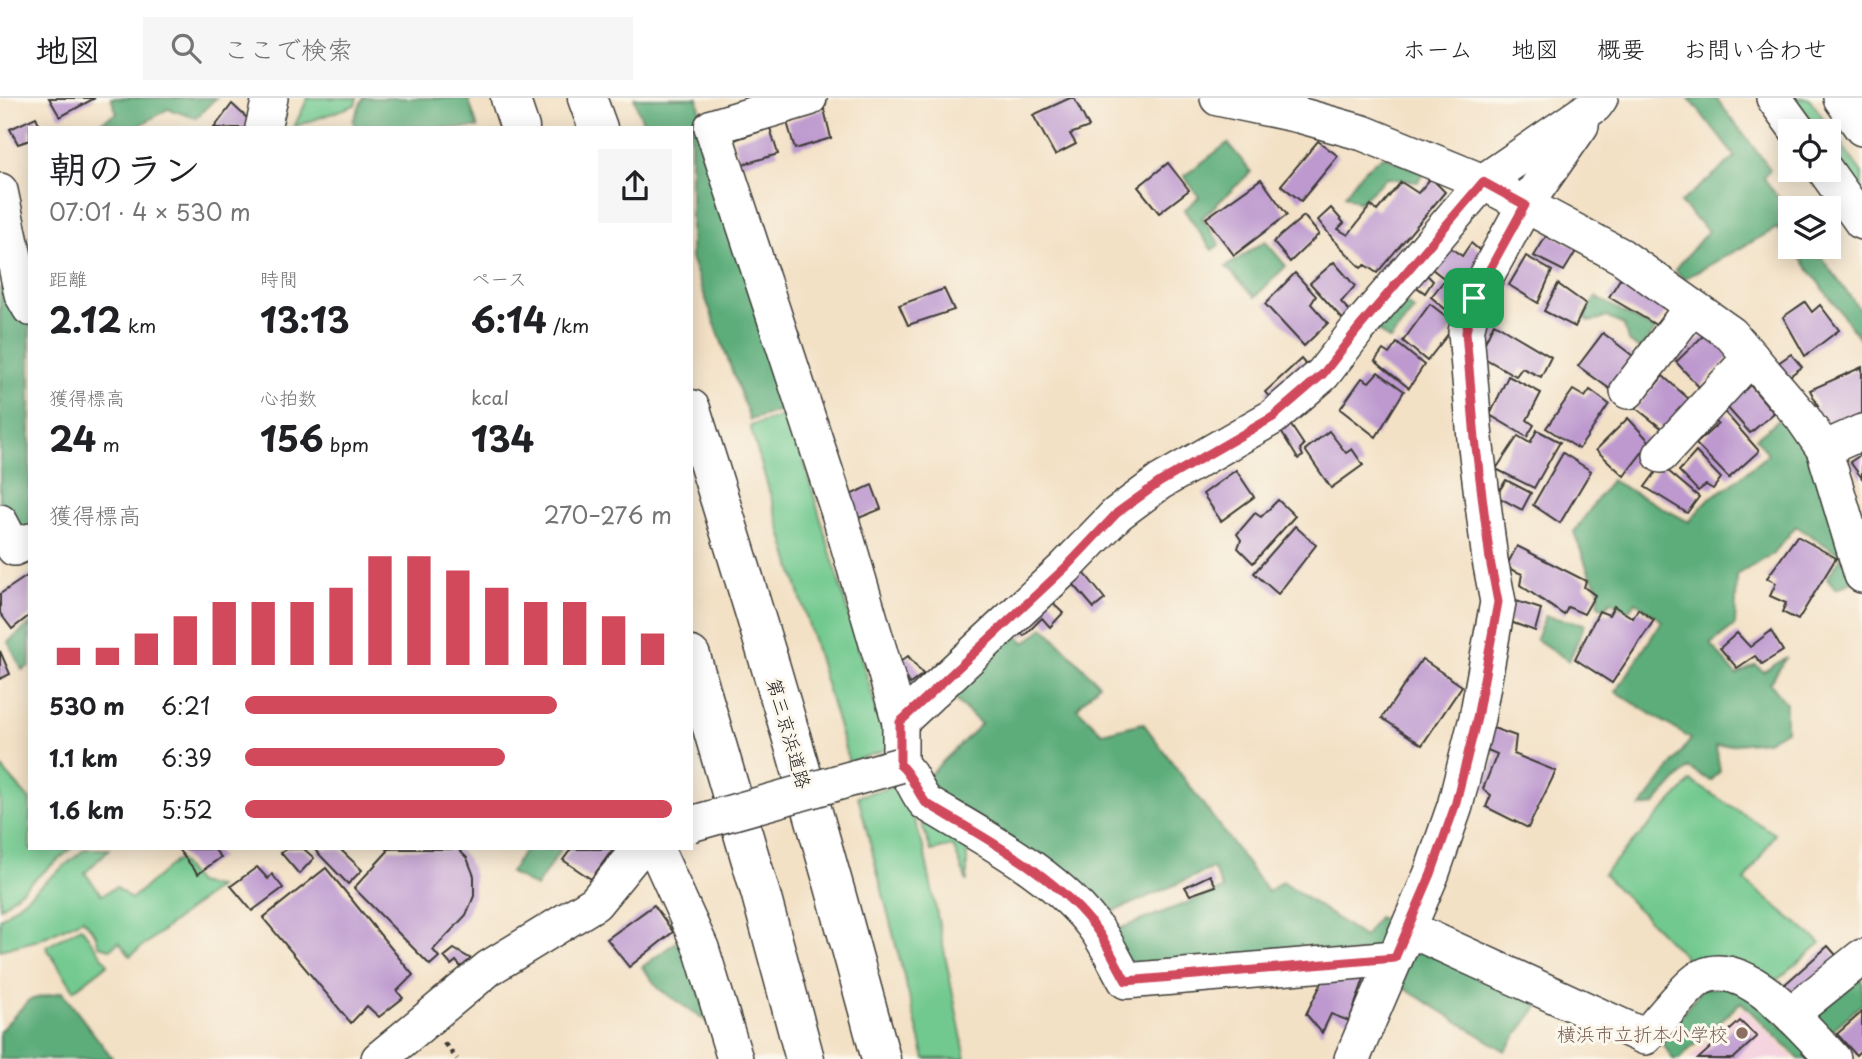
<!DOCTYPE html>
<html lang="ja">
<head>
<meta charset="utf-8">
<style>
	body { margin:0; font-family:"Playpen Sans","Klee One",sans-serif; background:#f6f6f6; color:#202124; height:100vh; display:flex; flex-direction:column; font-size:26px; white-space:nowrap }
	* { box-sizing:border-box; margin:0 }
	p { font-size:23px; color:#757577 }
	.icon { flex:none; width:38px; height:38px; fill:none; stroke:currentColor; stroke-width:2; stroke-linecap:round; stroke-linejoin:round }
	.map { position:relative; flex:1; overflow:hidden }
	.panel { position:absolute; left:28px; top:28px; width:665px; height:724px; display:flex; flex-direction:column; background:#fff; border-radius:0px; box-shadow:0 4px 18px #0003 }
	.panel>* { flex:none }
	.fabs { position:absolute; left:1778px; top:21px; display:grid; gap:14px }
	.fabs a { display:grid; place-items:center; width:63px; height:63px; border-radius:0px; background:#fff; box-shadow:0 4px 18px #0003; font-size:35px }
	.pin { position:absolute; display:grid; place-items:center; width:60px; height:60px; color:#fff; margin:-30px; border-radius:14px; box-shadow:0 4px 10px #0006 }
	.round { display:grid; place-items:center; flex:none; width:74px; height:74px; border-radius:0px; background:#f6f6f6 }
	.head { display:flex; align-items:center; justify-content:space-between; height:119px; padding:0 21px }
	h1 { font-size:38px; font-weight:700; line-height:52px }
	.figures { display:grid; grid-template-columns:repeat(3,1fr); gap:10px; height:119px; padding:7px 21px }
	.figures div { display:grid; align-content:center }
	.figures b { font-size:35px; font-weight:700 }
	.figures small { font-size:19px; font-weight:400 }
	.figures p { font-size:19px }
	.chart { height:196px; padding:14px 21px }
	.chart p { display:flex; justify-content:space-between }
	.chart svg { width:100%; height:126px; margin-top:7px; stroke:#d1495b; stroke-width:6 }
	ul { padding:0 21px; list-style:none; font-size:23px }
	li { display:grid; grid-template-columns:112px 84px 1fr; align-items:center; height:52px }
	li i { height:18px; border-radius:9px; background:#d1495b }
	header { display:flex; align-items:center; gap:42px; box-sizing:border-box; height:98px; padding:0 35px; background:#fff; border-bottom:2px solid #e0e0e0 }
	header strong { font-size:33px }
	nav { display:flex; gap:38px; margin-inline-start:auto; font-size:24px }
	.search { width:490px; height:63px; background:#f6f6f6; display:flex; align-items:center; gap:18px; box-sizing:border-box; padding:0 24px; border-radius:0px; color:#757577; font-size:26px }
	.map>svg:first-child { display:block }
	.built { fill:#f4cfde }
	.green { fill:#72c98f; stroke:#477256; stroke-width:2 }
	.forest { fill:#5dad7a; stroke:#3c644b; stroke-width:2 }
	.building { fill:#bd99cf }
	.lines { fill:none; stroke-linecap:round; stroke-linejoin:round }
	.minor-casing { stroke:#3c3a36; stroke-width:38 }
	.highway-casing { stroke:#3c3a36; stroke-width:41 }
	.path { stroke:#3c3a36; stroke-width:4.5; stroke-dasharray:5 5; stroke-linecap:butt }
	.minor { stroke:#fff; stroke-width:35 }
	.highway { stroke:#fff; stroke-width:38 }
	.minor-bridge-casing { stroke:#3c3a36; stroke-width:38; stroke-linecap:butt }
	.minor-bridge { stroke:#fff; stroke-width:35 }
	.route-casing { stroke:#fff; stroke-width:14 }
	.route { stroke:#d1495b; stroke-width:9 }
	.education-dot { fill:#8d6e63; stroke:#fbf7ec; stroke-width:2.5 }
	.labels { text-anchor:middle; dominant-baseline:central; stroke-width:6; stroke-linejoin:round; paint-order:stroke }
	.street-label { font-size:19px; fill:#1c1c1c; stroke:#fbf7ec }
	.education-label { font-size:19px; fill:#785e54; stroke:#fbf7ec; text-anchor:end }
</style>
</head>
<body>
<header>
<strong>地図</strong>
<div class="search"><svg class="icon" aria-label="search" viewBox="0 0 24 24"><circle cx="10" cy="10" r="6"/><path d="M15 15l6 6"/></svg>ここで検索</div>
<nav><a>ホーム</a><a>地図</a><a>概要</a><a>お問い合わせ</a></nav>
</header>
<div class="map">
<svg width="1862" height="961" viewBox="0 0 1862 961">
	<rect width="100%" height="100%" fill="#fbf7ec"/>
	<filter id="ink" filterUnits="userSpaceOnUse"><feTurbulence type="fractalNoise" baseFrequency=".0143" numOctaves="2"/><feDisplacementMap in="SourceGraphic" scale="14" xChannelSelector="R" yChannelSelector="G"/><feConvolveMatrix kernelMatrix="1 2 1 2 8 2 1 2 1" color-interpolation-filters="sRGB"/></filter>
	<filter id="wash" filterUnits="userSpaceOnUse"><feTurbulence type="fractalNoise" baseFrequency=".00686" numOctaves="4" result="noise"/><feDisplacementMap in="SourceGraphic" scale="28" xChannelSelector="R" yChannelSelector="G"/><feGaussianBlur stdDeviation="1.57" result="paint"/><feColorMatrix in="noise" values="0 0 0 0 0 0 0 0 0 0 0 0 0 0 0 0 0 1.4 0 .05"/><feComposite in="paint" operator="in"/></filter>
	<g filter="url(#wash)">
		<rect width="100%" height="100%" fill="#f3e1c6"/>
		<polygon class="built" points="1743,910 1794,961 1689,961"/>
		<g class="green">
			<polygon points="308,0 357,0 355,7 294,29"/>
			<polygon points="1794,0 1809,0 1862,75 1862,97 1829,50 1829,33 1817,33"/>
			<polygon points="790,316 888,651 849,664 750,328"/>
			<polygon points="0,668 30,702 30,751 71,751 0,810"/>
			<polygon points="1691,683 1775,736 1745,783 1821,845 1777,882 1739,865 1688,862 1603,776"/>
			<polygon points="903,686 924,752 966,961 925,961 858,698"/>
			<polygon points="936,721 967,739 967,784 953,748 931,753 921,723"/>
			<polygon points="85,751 109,751 85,775 102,797 116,789 131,801 178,761 197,785 218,789 130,858 119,844 110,851 99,848 95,835 83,821 38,842 0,852 0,821"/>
			<polygon points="81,829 108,866 74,892 46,849"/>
		</g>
		<g class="forest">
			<polygon points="111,0 216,0 196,20 168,11 135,30 91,30 117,15"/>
			<polygon points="363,0 468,0 478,30 356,30 353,23"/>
			<polygon points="634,0 698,0 704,37 788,310 750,322 691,160 691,30 645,30"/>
			<polygon points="1689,0 1716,0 1770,71 1764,80 1790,116 1790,147 1777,130 1684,181 1675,172 1708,133 1680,105 1735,59"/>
			<polygon points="1228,45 1251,74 1202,120 1220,146 1212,152 1184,112 1199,99 1184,78"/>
			<polygon points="1383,58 1424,74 1418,84 1386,80 1359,105 1345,97 1362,74"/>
			<polygon points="1265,143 1286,168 1255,199 1226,169"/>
			<polygon points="1792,149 1814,149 1862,215 1862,243"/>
			<polygon points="0,190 10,190 30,222 30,432 16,437 0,409"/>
			<polygon points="1596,199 1655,232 1641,252 1628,243 1624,227 1606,219 1590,224 1584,219"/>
			<polygon points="1400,200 1414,212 1390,242 1375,231"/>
			<polygon points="1783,318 1795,319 1856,482 1836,491 1827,480 1842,458 1796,428 1773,456 1737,477 1735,527 1711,546 1736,577 1756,567 1763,574 1787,559 1770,585 1786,605 1786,632 1767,643 1716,648 1720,673 1711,683 1688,670 1654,707 1641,709 1691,641 1616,594 1662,523 1636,504 1628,513 1611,503 1604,510 1598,507 1599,492 1588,472 1574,434 1611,382 1689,424 1708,401 1731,387 1768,356 1756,340"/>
			<polygon points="1545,518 1585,526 1569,563 1536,541"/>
			<polygon points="30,526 30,568 22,572 8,544"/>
			<polygon points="1044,529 1099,586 1077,610 1102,635 1143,625 1268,794 1282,783 1364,839 1378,819 1400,828 1391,852 1133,876 1108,835 1223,791 1213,770 1101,819 955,713 924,682 981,626 946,593 1011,532 1025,545"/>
			<polygon points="525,751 561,751 536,789 510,775"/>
			<polygon points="683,839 708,924 659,891 642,869"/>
			<polygon points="1413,849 1540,906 1505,953 1399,887"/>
			<polygon points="1862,871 1862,906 1830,934 1809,914"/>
			<polygon points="1738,887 1816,961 1799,961 1741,904 1679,961 1673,961 1661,943 1702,891"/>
			<polygon points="62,894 113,961 0,961 0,933 29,902"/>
		</g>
		<g id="blocks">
			<g class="building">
				<polygon points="49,0 95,0 60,19"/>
				<polygon points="1070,0 1074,0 1089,29 1070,36 1076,46 1055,57 1033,17"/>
				<polygon points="232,6 249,22 248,30 214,30"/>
				<polygon points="824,11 831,40 795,51 787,24"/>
				<polygon points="36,19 41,30 30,30 30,42 18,46 10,31"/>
				<polygon points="770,30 778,56 741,67 734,42"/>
				<polygon points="1318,43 1338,58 1301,103 1281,87"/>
				<polygon points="1168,65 1189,92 1159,115 1138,89"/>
				<polygon points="1431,80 1445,94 1377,175 1365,167 1361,170 1333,141 1318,122 1331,110 1344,125 1338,131 1348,137 1371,107 1377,113 1401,84 1418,95"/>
				<polygon points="1261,81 1287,117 1234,157 1206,120"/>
				<polygon points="1304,118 1319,136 1290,164 1273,144"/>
				<polygon points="1548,135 1578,150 1564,173 1534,158"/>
				<polygon points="1444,145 1462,158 1471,145 1486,158 1459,192 1427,167"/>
				<polygon points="1526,158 1552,173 1538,205 1509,187"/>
				<polygon points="1334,164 1355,188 1341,204 1355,219 1347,226 1310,185"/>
				<polygon points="1422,172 1433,183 1425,195 1411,185"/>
				<polygon points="1625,173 1673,205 1656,227 1609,199"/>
				<polygon points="1295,175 1316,198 1311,206 1328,225 1304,248 1265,206"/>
				<polygon points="1443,184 1461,201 1450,215 1431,199"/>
				<polygon points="1558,186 1586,206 1575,229 1544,213"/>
				<polygon points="944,191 954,212 908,227 899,207"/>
				<polygon points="1805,204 1812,214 1820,207 1839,232 1805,258 1783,219"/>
				<polygon points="1430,206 1456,226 1427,263 1403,243"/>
				<polygon points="1494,225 1551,259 1541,279 1522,270 1516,278 1479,257"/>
				<polygon points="1708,233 1730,258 1699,289 1676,264"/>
				<polygon points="1603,235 1633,258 1610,291 1578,268"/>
				<polygon points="1397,245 1424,267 1409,290 1375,263 1383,252 1389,256"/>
				<polygon points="1791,256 1802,269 1784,282 1774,268"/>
				<polygon points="1301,261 1311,273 1274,305 1265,294"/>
				<polygon points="1862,269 1862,316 1841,327 1827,339 1812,311 1818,308 1810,292"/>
				<polygon points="1378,274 1404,293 1376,339 1340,311 1362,280 1369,284"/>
				<polygon points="1508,278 1541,295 1527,322 1534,327 1527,339 1490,317"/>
				<polygon points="1663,278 1690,302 1664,332 1636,310"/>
				<polygon points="1750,287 1774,315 1750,335 1726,308"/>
				<polygon points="1573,292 1585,299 1590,292 1609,306 1579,351 1546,330"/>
				<polygon points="1722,311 1759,353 1729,380 1696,346 1718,326 1711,320"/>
				<polygon points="1286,320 1304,347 1300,351 1303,358 1298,361 1277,327"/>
				<polygon points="1628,320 1650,344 1624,378 1596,352"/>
				<polygon points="1537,332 1560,344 1534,390 1496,371 1518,338 1530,345"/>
				<polygon points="1329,333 1346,355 1352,351 1363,367 1331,390 1305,352"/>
				<polygon points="1696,354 1721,380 1713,391 1706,387 1698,393 1679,373"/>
				<polygon points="1563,355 1591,373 1560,425 1533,407"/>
				<polygon points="1862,356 1862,380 1850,364"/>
				<polygon points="1661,367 1699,399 1687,415 1645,389"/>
				<polygon points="1236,372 1254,399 1221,423 1203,396"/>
				<polygon points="1506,382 1531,395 1522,412 1496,398"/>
				<polygon points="872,387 881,411 859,420 850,397"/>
				<polygon points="1278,402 1295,418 1253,465 1238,450 1241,442 1237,436 1255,415 1261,419"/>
				<polygon points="1295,428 1316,447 1278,496 1254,475"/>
				<polygon points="1797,438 1836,460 1798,522 1782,514 1786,505 1770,498 1776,485 1767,480"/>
				<polygon points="1517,448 1586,483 1584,489 1595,497 1584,516 1568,509 1564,517 1520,487 1522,476 1506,469"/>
				<polygon points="1082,472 1105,501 1094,510 1070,482"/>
				<polygon points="30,476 30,517 12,531 0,515 0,496"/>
				<polygon points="1048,501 1063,515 1050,529 1042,520 1024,538 1016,530"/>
				<polygon points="1513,502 1541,511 1535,533 1508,523"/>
				<polygon points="1614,508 1633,520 1638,511 1654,522 1612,585 1575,561 1599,513 1609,517"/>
				<polygon points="1771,533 1783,553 1762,566 1755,558 1737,570 1720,550 1737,535 1750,549"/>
				<polygon points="0,553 10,576 0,581"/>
				<polygon points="908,558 923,576 910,586 896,567"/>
				<polygon points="1422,561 1462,588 1422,647 1382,620"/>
				<polygon points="1493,630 1516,638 1514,656 1556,673 1528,730 1486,709 1491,697 1483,691 1497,656 1485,651"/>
				<polygon points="178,751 214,751 221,759 198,776"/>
				<polygon points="287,751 304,751 314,760 299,776 281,755"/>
				<polygon points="314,751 340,751 362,772 348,786"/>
				<polygon points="387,751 458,751 467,760 474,778 474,798 466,817 433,852 439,859 430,867 354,790 388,753"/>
				<polygon points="571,751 613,751 591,781 563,762"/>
				<polygon points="257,769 268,781 272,776 283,790 252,813 231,788"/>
				<polygon points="326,770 413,877 397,893 403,900 379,919 367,908 351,925 263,820"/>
				<polygon points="1210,777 1216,788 1190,797 1185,789"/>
				<polygon points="654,807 673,834 629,869 607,841"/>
				<polygon points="1828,848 1842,864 1798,903 1784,887"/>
				<polygon points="454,851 471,861 461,869 456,863 451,867 444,859"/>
				<polygon points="1329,871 1365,878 1349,923 1331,916 1322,935 1306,916"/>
				<polygon points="1862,914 1862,951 1856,957 1837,936"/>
				<polygon points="1740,923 1757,939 1733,961 1698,961"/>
			</g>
		</g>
	</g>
	<g filter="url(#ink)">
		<use href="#blocks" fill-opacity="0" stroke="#3c3a36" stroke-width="2"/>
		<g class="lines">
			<defs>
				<g id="minor">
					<polyline points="809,0 712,29 839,415 900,624"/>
					<polyline points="1218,0 1299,17 1363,35 1483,84 1621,158 1731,236 1802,319 1824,351 1862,477"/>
					<polyline points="1774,0 1798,33"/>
					<polyline points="1841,0 1862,30"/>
					<polyline points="263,30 270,0"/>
					<polyline points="1825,72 1862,124"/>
					<polyline points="0,93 22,196 30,210"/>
					<polyline points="1628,293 1692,209"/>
					<polyline points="1824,351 1862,334"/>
					<polyline points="1661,357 1751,259"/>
					<polyline points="0,424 14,450 30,443"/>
					<polyline points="656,751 701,850 735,961"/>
					<path d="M1409 831 1645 939C1657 926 1689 885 1702 879 1745 857 1807 933 1833 961"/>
					<path d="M1395 860 1126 883C1117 867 1109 850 1099 835 1061 779 983 739 926 705 915 693 913 677 900 667V624L1066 469 1117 416 1160 384 1273 319 1323 276 1357 232 1483 84 1595 7 1600 0"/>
					<polyline points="1791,916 1862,859"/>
					<polyline points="379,961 489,870 595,805 639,751"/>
					<polyline points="1352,961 1431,777 1455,708 1477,620 1498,504 1490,462 1475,341 1466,234 1474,200 1525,107 1581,27"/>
				</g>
				<g id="highway">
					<polyline points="510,0 520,30"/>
					<polyline points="587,0 598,30"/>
					<path d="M691 311C760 526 823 742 881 961"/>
					<polyline points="691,558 761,797 805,961"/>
				</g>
			</defs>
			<use href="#minor" class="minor-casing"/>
			<use href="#highway" class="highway-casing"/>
			<polyline class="path" points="444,945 457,961"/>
			<use href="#minor" class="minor"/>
			<use href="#highway" class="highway"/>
			<defs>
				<polyline id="minor-bridge" points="691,726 900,667"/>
			</defs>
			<use href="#minor-bridge" class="minor-bridge-casing"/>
			<use href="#minor-bridge" class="minor-bridge"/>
		</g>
	</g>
	<g class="lines" filter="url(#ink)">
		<defs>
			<path id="route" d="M1483 84 1525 107 1474 200 1466 234 1475 341 1490 462 1498 504 1477 620 1455 708 1431 776 1395 860 1126 883C1117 867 1109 850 1099 835 1061 779 983 739 926 705 916 693 912 677 900 667V624L1066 469 1117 415 1160 384 1273 319 1323 276 1357 232Z"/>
		</defs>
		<use href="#route" class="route-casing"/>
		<use href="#route" class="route"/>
	</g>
	<circle class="education-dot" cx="1742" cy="935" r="7"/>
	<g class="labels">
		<g class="street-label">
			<text transform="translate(790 635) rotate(74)">第三京浜道路</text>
		</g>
		<g class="education-label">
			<text x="1728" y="935">横浜市立折本小学校</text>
		</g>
	</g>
</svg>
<div class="fabs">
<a><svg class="icon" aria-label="locate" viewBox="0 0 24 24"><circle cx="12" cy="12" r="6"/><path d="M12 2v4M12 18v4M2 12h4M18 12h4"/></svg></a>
<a><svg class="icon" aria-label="layers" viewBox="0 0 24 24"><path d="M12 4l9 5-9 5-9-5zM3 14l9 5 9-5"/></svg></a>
</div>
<div class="pin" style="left:1474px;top:200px;background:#1e9e55"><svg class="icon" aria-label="arrive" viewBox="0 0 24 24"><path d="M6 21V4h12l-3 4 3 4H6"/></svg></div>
<section class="panel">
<div class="head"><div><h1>朝のラン</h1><p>07:01 · 4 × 530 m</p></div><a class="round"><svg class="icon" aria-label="share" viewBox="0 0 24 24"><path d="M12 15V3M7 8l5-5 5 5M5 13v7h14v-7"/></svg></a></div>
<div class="figures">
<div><p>距離</p><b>2.12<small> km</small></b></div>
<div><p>時間</p><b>13:13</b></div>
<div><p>ペース</p><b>6:14<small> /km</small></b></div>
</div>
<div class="figures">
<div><p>獲得標高</p><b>24<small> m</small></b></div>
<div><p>心拍数</p><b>156<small> bpm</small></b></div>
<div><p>kcal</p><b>134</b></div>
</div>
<div class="chart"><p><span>獲得標高</span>270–276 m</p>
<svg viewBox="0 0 160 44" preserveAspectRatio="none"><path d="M5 44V38M15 44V38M25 44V33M35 44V27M45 44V22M55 44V22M65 44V22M75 44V17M85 44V6M95 44V6M105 44V11M115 44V17M125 44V22M135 44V22M145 44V27M155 44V33"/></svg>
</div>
<ul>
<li><b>530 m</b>6:21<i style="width:73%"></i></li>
<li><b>1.1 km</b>6:39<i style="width:61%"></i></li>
<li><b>1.6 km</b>5:52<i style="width:100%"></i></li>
</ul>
</section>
</div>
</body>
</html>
